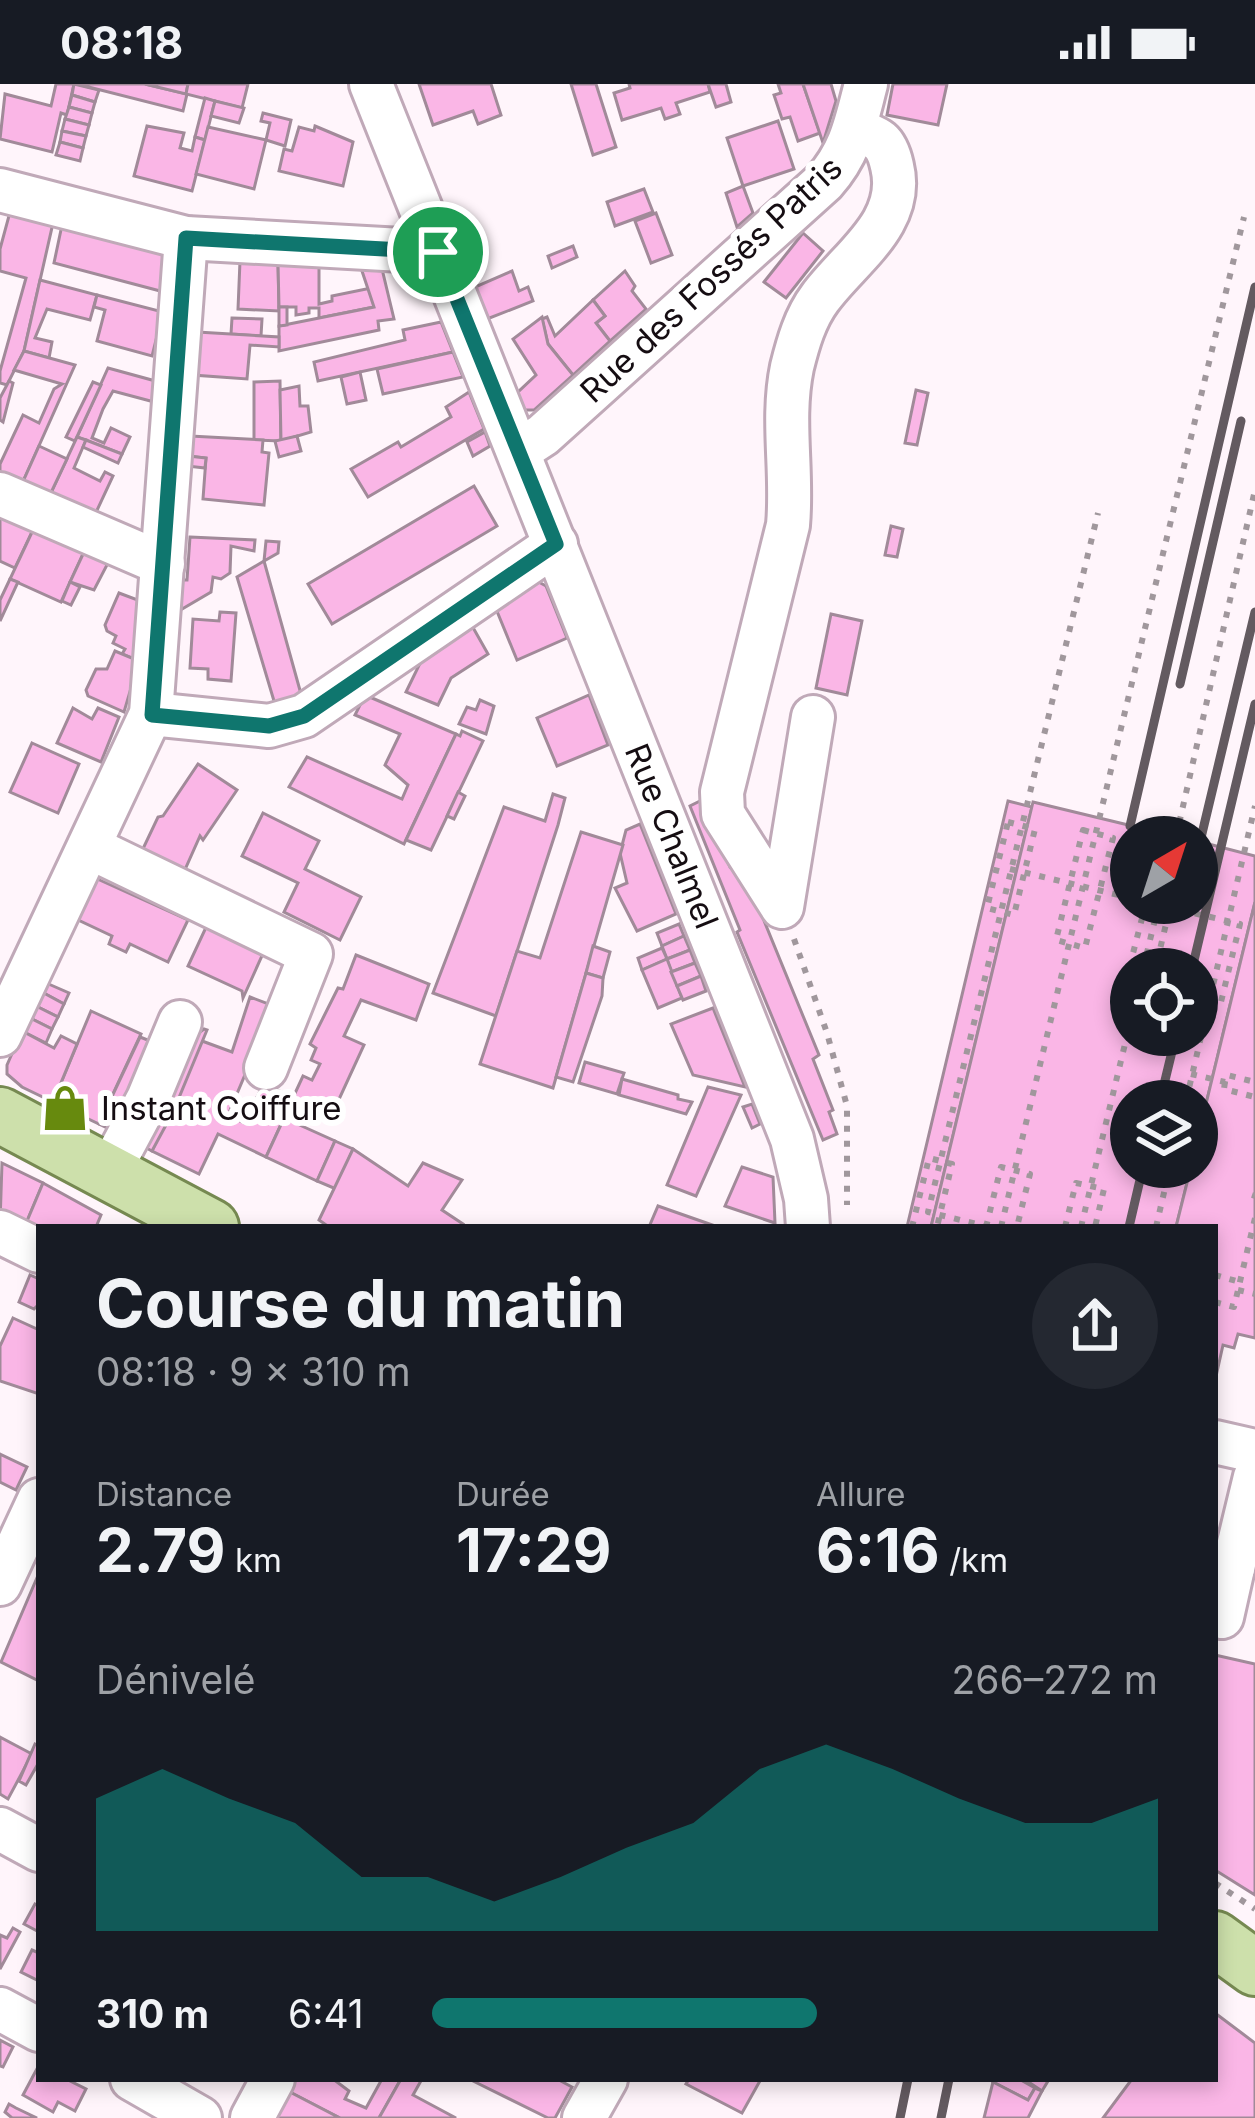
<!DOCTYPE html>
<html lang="fr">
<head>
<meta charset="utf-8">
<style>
	body { margin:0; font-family:Inter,sans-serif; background:#242831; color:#f1f3f6; height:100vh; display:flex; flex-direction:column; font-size:45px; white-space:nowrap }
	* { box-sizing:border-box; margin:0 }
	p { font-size:39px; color:#9ea1a6 }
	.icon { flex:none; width:66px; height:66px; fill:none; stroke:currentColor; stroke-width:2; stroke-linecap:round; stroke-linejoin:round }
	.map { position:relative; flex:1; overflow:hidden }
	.sheet { position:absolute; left:36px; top:1140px; width:1182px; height:858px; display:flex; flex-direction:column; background:#171b24; border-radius:0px; box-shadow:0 6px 18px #0003 }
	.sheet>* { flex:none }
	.needle { width:78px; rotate:39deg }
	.tools { position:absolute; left:1110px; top:732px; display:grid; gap:24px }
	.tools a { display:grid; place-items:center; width:108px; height:108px; border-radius:50%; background:#171b24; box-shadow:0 6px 18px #0003; font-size:60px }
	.pin { position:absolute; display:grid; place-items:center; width:102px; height:102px; color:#fff; margin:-51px; border:6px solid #fff; border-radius:50%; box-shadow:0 3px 12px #0007 }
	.round { display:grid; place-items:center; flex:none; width:126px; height:126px; border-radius:63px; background:#242831 }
	.headline { display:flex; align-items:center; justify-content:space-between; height:204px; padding:0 60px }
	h1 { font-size:66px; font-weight:700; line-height:90px }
	.stats { display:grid; grid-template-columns:repeat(3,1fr); gap:18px; height:204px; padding:12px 60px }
	.stats div { display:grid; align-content:center }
	.stats b { font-size:60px; font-weight:700 }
	.stats small { font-size:33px; font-weight:400 }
	.stats p { font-size:33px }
	.chart { height:336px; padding:24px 60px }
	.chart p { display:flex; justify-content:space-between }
	.chart svg { width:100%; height:216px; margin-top:12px; fill:#0f766e; opacity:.7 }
	ul { padding:0 60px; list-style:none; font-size:39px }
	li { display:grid; grid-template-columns:192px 144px 1fr; align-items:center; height:90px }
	li i { height:30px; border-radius:15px; background:#0f766e }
	.status { display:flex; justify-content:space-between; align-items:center; height:84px; padding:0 60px; background:#171b24; direction:ltr }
	.status svg { height:33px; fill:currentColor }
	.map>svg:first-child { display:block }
	.building { fill:#fab6e6; stroke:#a18a99; stroke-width:3; fill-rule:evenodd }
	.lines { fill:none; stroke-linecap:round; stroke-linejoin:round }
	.minor-casing { stroke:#c0a9b8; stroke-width:48 }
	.major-casing { stroke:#768951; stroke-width:60 }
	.path { stroke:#a0979c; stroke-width:6; stroke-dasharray:6 9; stroke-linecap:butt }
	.minor { stroke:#fff; stroke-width:42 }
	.major { stroke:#cde0ab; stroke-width:54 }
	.rail { stroke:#635a60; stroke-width:9 }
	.route-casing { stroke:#fff; stroke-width:24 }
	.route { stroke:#0f766e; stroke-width:15 }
	.labels { text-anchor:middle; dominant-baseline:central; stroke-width:12; stroke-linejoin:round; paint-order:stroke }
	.street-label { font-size:33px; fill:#150d12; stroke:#fff }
	.poi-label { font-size:33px; fill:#150d12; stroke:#fff; text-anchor:start }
</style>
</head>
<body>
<div class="status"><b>08:18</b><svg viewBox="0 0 49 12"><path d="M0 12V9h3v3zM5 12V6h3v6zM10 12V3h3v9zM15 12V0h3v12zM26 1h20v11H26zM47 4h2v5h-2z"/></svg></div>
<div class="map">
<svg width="1255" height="2034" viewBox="0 0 1255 2034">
	<rect width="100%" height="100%" fill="#fff5fb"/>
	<g class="building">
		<polygon points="56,0 74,0 67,31 61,29 52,68 0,55 5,10 51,22"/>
		<polygon points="74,0 99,6 95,18 72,11"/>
		<polygon points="77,0 145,0 187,10 183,27"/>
		<polygon points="145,0 188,0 186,10"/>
		<polygon points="188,0 248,0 242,24 186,10"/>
		<polygon points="419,0 491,0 501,31 478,40 473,27 433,41"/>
		<polygon points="571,0 596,0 616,63 593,71"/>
		<polygon points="629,0 708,0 710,8 676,19 680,30 665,35 661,24 622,36 614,9 630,4"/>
		<polygon points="708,0 726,0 731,18 716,23"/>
		<polygon points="778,0 803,0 820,49 798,57 790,33 782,35 774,11 781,9"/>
		<polygon points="803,0 831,0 836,17 823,59"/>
		<polygon points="893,0 947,0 938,41 887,31"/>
		<polygon points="72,11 95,18 92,29 69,23"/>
		<polygon points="205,14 215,17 205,56 195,53"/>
		<polygon points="215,17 244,24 239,39 211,32"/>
		<polygon points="69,23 92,29 89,41 65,35"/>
		<polygon points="263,29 291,36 285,62 266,56 270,39 261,37"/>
		<polygon points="65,35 89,41 86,52 62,47"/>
		<polygon points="778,37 794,85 743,102 727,54"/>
		<polygon points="147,42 184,49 180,64 192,67 195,53 205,56 192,107 134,92"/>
		<polygon points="315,42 353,58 343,102 279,87 284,65 292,67 299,43 314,47"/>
		<polygon points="208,43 266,56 254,105 196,90"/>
		<polygon points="62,47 86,52 83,64 60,58"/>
		<polygon points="60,58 83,64 80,77 56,71"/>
		<polygon points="743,102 753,129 737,143 726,109"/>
		<polygon points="644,105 653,128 615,142 607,118"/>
		<polygon points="10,128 53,139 24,267 7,301 0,299 0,287 26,194 0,187 0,165"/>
		<polygon points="656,129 672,171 651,179 635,137"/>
		<polygon points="62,141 159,166 166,173 164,208 54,179"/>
		<polygon points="803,149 823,167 786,214 764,198"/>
		<polygon points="573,162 577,173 552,184 548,172"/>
		<polygon points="240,177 278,179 279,227 238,225"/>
		<polygon points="278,179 319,181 319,220 332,217 332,212 371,204 374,223 319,234 319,224 309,224 309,229 296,231 296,223 279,223"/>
		<polygon points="361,184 382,185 394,235 378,237 379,246 279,267 279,242 374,223"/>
		<polygon points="512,187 519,207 528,203 533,217 487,235 475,203"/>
		<polygon points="625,187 635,202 632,207 646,225 610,257 596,239 605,232 593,216"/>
		<polygon points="40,196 97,211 90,236 47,225 35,254 52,258 49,274 24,267"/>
		<polygon points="97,211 163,228 152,272 97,257 105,226 94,223"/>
		<polygon points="593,216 605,232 596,239 610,257 573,291 548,260 542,235 547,233 555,252"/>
		<polygon points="279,223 287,223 287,241 279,242"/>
		<polygon points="542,233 548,260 573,291 534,326 524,326 517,309 536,291 513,255"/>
		<polygon points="232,234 262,235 261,252 231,250"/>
		<polygon points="441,238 453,268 318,297 314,278 405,256 403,246"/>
		<polygon points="197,248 279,253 279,263 250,261 247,295 193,291"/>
		<polygon points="24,267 75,281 21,402 0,393 0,380 23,331 39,339 54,305 62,300 14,286"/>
		<polygon points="453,268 463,293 383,310 377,285"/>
		<polygon points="108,284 159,298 158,319 113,307 103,325 92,354 104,359 111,344 130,353 122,370 77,353"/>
		<polygon points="360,288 366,316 347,320 341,293"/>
		<polygon points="9,297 13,299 3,338 0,336 0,314"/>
		<polygon points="280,297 281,357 254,356 254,298"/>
		<polygon points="93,298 101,301 75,357 66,353"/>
		<polygon points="299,302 300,322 308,322 311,348 281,357 280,306"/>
		<polygon points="916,306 928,309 917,361 905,359"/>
		<polygon points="469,308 484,345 368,413 351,385 398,358 401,363 451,333 446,323"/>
		<polygon points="485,348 490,362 473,372 467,358"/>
		<polygon points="190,352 263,356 262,368 269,369 264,421 203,415 206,374 188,372"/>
		<polygon points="297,352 301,367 279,373 275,357"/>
		<polygon points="77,353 86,356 74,384 100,397 105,388 113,392 92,437 48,415"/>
		<polygon points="86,356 122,370 118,379 83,363"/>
		<polygon points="39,362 67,375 48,415 21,402"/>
		<polygon points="188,372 206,374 205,384 187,382"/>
		<polygon points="474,402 497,442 332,540 308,500"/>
		<polygon points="0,430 33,446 15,484 0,477"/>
		<polygon points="891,442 903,445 897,473 885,471"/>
		<polygon points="33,446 84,468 61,518 10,495"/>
		<polygon points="190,453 255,456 254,467 231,462 230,489 221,495 213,493 211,508 177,528 180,496 187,496"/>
		<polygon points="266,457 279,458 278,469 264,477"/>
		<polygon points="84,468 108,479 94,506 70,498"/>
		<polygon points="264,477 301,610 277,627 237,493"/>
		<polygon points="10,495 18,498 0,537 0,516"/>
		<polygon points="535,496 546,502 567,554 517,576 494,520"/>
		<polygon points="70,498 80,503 71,521 62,517"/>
		<polygon points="119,509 143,518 139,577 122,570 125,565 113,559 116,552 107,547 105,541"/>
		<polygon points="220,528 236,529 231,597 208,595 208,585 190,584 193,535 219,537"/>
		<polygon points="831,530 862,537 847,611 816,604"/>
		<polygon points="471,540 488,570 451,594 438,621 406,608 424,571"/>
		<polygon points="115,567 139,577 124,628 88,612 86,606 96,585 107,585"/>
		<polygon points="365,611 456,650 404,760 289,703 307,673 402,715 408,701 385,681 400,650 355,631"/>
		<polygon points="589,611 608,661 557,682 537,634"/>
		<polygon points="480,616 494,622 486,650 459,640 467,623 476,626"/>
		<polygon points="73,624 92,635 98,624 119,633 101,678 57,659"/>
		<polygon points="462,647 483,657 431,766 406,756 456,650 460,652"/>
		<polygon points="32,659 79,680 58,729 10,708"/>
		<polygon points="198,680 237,706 203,756 200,752 183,790 140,771 158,733 163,732"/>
		<polygon points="458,708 465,712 454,735 447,732"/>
		<polygon points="553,710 565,714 558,741 496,932 433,909 504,723 545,737"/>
		<polygon points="702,716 730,783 740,778 819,971 813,975 833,1026 829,1028 837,1050 823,1056 737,848 740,846 690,722"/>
		<polygon points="1008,717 1032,723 931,1143 907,1143"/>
		<path d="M1033 718 1178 753H1131V819H1197V757L1255 772V818L1197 1057V1017H1131V1083H1191L1176 1143H931ZM1131 885H1197V951H1131Z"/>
		<polygon points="263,729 319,757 305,785 361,813 340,856 284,828 298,799 242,772"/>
		<polygon points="640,740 676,830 637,847 615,804 627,799 620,769 626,746"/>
		<polygon points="581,748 623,761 553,1004 480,980 517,867 540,874"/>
		<polygon points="93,793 188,836 168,878 130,860 126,868 109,860 112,852 74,834"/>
		<polygon points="1255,818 1255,1254 1238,1250 1234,1264 1223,1261 1215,1297 1215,1143 1176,1143 1191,1083 1197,1083 1197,1057"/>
		<polygon points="208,839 265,865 243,914 242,907 188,882"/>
		<polygon points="679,840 684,852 662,862 657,849"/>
		<polygon points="684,852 690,866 667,875 662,862"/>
		<polygon points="593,862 610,868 603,894 586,889"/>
		<polygon points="662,864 667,875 642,886 638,874"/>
		<polygon points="690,866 695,879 671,888 667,875"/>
		<polygon points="356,871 429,900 416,936 361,916 344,952 364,961 329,1037 290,1020 303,992 312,996 320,980 311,976 316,964 310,960 338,904 343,905"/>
		<polygon points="667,875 682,914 658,924 642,886"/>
		<polygon points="695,879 701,892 677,902 671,888"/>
		<polygon points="586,889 603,894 602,912 573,998 556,993"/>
		<polygon points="701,892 706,907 683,916 677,902"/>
		<polygon points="44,898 69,909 64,920 40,907"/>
		<polygon points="40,907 64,920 58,933 34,921"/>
		<polygon points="250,913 274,922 228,1031 244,1039 264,999 293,1014 266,1073 218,1050 199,1090 152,1067 202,957 232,968"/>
		<polygon points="34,921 58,933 52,945 28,933"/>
		<polygon points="713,924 745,1003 693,991 671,940"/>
		<polygon points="91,927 141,950 99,1040 53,1018"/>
		<polygon points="28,933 52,945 46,959 22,947"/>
		<polygon points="204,945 207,946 173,1028 152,1067 133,1057 196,951"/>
		<polygon points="22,947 54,964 61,952 77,960 53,1018 22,1003 7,990 7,981"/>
		<polygon points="140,953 163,962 120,1050 99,1040"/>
		<polygon points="585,978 624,989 617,1010 579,999"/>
		<polygon points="622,995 678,1011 678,1015 692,1018 686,1030 619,1011"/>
		<polygon points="708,1003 741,1011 696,1112 667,1101"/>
		<polygon points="752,1020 760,1040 752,1044 743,1023"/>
		<polygon points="284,1034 335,1057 317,1097 266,1073"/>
		<polygon points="335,1057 353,1065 336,1105 317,1097"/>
		<polygon points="353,1065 408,1102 423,1079 462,1096 442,1126 463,1140 461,1143 329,1143 319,1136"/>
		<polygon points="2,1079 43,1099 22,1149 0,1139"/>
		<polygon points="742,1083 773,1093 775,1139 725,1122"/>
		<polygon points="43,1099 101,1131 96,1143 39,1143 39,1157 22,1149"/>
		<polygon points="658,1122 718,1143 649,1143"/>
		<polygon points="30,1191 39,1195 39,1220 34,1225 19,1218"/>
		<polygon points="13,1234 39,1246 39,1310 0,1297 0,1262"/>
		<polygon points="0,1370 27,1383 16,1406 0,1398"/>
		<polygon points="39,1489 39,1597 1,1578"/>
		<polygon points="1215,1571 1255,1580 1255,1811 1215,1786"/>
		<polygon points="0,1653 32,1670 8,1715 0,1710"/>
		<polygon points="35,1660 39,1662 39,1678 26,1701 19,1697"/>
		<polygon points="35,1820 39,1822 39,1848 24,1840"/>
		<polygon points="13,1844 20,1848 0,1885 0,1851 7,1854"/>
		<polygon points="32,1866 39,1869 39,1897 21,1888"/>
		<polygon points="1215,1929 1255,1959 1255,2034 1103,2034 1132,1995 1215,1995"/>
		<polygon points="0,1956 13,1963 3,1983 0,1982"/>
		<polygon points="39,1981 39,1995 66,1995 86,2005 75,2027 58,2018 53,2028 23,2011"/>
		<polygon points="292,1995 333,1995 349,2007 345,2015 366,2024 382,1995 401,1995 379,2034 340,2034 286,2006"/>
		<polygon points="401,1995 422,1995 413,2011 456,2034 379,2034"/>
		<polygon points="469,1995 557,1995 572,2003 555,2034 548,2034"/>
		<polygon points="689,1995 761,1995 742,2029 686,2000"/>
		<polygon points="994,1995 1019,1995 1035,2004 1028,2016 993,1998"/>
		<polygon points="1024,1995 1044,1995 1048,1997 1042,2007"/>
		<polygon points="993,1998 1028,2016 1035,2004 1042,2007 1028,2034 984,2034"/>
		<polygon points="286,2006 340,2034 271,2034"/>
		<polygon points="9,2020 16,2024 37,2034 12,2034 5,2028"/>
	</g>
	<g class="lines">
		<defs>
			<g id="minor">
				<polyline points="371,0 792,1055 806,1115 808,1143"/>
				<polyline points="0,106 186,154 438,168"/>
				<path d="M520 366 543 351 824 98C851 68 856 38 866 0"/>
				<polyline points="0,410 163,480"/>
				<polyline points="151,630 269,642 304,632 556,460"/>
				<path d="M813 633 782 823 723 730 722 708 788 441C793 388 781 336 792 283 798 259 805 234 820 214 849 174 906 139 892 82 890 73 887 63 880 57 874 52 862 49 855 45"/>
				<polyline points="89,763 311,870 266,984"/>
				<polyline points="0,951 151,630 186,154"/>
				<polyline points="110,1086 148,1015 180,938"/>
				<polyline points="0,1148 39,1167"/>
				<polyline points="1215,1358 1255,1367"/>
				<polyline points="1215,1480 1233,1484 1255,1393"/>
				<polyline points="0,1500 39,1416"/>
				<polyline points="1222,1533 1233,1484"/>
				<polyline points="0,1745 39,1766"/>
				<polyline points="0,1925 39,1946"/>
				<polyline points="132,1995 200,2034"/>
				<polyline points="252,2034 273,1995"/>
				<polyline points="584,2034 606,1995"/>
			</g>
			<g id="major">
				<polyline points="0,1031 211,1143"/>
				<polyline points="1215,1855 1255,1884"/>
			</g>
		</defs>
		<use href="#minor" class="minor-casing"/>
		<use href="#major" class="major-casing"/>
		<g class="path">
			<polygon points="1008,738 1035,745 1014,831 987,824"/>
			<polygon points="1083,746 1113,754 1085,864 1056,856"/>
			<polyline points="1176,753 1255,406"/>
			<polyline points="1010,785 1131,814"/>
			<polyline points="1146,819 1131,877 1156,882 1171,819"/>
			<polyline points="1151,819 1240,840 1220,922 1209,920"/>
			<polyline points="794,855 827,949 847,1022 847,1121"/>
			<polyline points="1143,885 1159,819"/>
			<polyline points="1191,990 1225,998 1227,991 1255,998"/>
			<polyline points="1225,998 1224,1005 1255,1013"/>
			<polyline points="1186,1017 1255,722"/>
			<polyline points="1252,1111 1255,1112"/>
			<polyline points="912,1143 929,1074 952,1080 937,1143"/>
			<polyline points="986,1143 1001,1083 1030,1090 1017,1143"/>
			<polyline points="989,1143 928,1128 1098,429"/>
			<polyline points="1001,1143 1244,133"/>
			<polyline points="1065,1143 1076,1099 1104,1105 1095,1143"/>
			<polyline points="1081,1143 1131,935"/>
			<polyline points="1156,1143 1170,1083"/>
			<polyline points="1215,1191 1240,1198"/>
			<polyline points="1238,1206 1255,1210"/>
			<polyline points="1215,1218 1234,1223 1255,1134"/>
			<polyline points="1215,1799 1255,1825"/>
		</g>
		<use href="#minor" class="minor"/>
		<use href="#major" class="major"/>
		<g class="rail">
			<polyline points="1180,600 1241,337"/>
			<polyline points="1130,742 1255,203"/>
			<polyline points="1200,758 1255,528"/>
			<polyline points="1192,885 1255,620"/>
			<polyline points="1160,1017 1176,951"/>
			<polyline points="1129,1143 1143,1083"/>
			<polyline points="900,2034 908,1995"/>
			<polyline points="941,2034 949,1995"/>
		</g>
	</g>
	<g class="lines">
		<defs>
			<polygon id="route" points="186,154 438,168 556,460 304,632 269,642 152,631"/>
		</defs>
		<use href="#route" class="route-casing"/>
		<use href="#route" class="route"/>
	</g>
	<defs>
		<symbol id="shop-bare" viewBox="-9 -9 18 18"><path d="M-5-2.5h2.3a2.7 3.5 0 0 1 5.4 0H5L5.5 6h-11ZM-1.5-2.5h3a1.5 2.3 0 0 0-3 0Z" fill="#678a0e" stroke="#fff" stroke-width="2.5" paint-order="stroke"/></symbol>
	</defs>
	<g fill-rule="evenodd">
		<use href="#shop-bare" x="32" y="991" width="66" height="66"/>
	</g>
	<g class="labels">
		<g class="street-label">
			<text transform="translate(711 195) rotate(-43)">Rue des Fossés Patris</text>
			<text transform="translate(672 752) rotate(68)">Rue Chalmel</text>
		</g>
		<g class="poi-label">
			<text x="101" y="1024">Instant Coiffure</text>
		</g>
	</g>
</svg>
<div class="tools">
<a><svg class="needle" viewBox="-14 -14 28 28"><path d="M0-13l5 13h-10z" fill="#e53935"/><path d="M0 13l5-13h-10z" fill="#9ea1a6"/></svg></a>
<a><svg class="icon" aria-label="locate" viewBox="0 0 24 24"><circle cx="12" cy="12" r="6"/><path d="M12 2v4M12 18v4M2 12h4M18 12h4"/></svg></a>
<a><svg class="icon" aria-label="layers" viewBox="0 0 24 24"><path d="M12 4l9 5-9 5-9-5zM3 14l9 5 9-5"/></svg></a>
</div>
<div class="pin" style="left:438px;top:168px;background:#1e9e55"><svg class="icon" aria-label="arrive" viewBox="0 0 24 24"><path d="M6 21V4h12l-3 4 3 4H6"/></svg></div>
<section class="sheet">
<div class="headline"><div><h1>Course du matin</h1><p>08:18 · 9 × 310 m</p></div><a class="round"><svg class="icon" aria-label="share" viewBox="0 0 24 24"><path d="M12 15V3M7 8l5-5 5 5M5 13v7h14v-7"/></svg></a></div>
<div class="stats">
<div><p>Distance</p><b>2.79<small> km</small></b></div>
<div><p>Durée</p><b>17:29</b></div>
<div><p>Allure</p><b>6:16<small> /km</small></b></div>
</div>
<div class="chart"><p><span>Dénivelé</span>266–272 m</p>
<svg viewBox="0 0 160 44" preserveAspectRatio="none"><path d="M0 44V17L10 11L20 17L30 22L40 33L50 33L60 38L70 33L80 27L90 22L100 11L110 6L120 11L130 17L140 22L150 22L160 17V44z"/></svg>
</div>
<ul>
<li><b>310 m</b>6:41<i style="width:53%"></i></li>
</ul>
</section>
</div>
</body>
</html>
